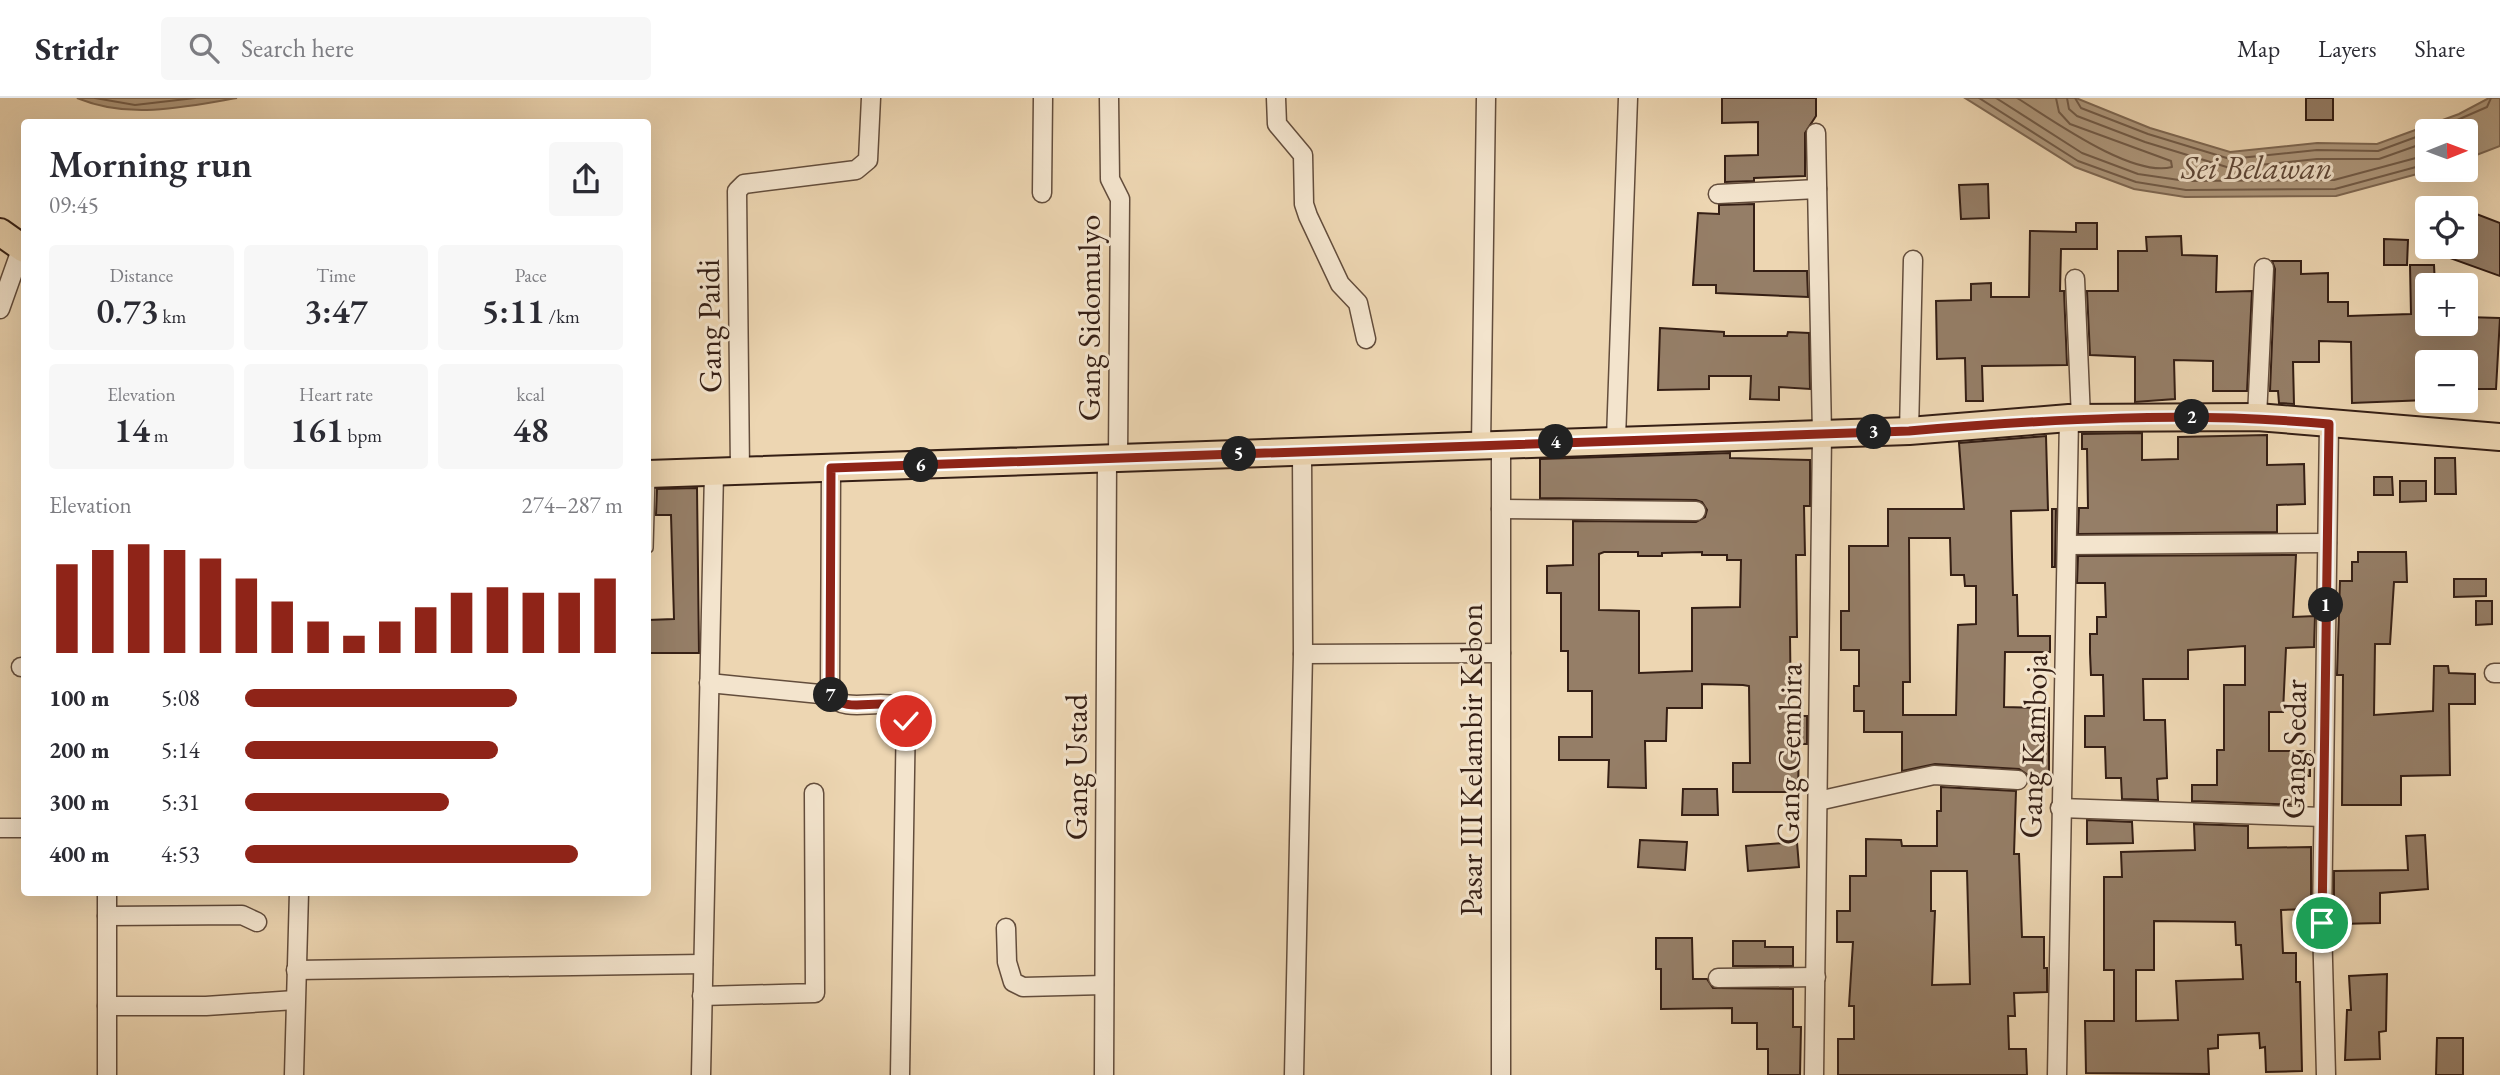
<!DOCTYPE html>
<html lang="en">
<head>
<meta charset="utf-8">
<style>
	body { margin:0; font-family:"EB Garamond",serif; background:#f7f7f7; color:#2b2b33; height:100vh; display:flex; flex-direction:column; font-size:26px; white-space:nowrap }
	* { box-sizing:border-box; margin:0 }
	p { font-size:23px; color:#7c7c81 }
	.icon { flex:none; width:38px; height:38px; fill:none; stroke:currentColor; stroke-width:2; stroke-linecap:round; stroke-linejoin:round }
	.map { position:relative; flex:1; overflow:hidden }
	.drawer { position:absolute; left:21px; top:21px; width:630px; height:777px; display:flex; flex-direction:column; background:#fff; border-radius:7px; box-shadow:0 7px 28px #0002 }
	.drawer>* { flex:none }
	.needle { width:46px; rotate:89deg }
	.tools { position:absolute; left:2415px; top:21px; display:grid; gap:14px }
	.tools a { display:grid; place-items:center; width:63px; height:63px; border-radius:7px; background:#fff; box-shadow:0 7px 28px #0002; font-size:35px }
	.pin { position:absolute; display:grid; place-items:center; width:60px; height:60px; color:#fff; margin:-30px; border:4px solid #fff; border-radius:50%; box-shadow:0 2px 7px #0007 }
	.km { position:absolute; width:35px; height:35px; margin:-18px; border-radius:50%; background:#222; color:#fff; font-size:19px; line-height:35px; text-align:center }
	.round { display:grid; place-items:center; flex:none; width:74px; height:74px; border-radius:7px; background:#f7f7f7 }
	.head { display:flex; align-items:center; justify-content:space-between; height:119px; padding:0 28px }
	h1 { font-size:38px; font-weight:600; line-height:52px }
	.metrics { display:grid; grid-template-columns:repeat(3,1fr); gap:10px; height:119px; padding:7px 28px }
	.metrics div { display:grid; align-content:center; border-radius:7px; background:#f7f7f7; text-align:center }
	.metrics b { font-size:35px; font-weight:600 }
	.metrics small { font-size:19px; font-weight:400 }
	.metrics p { font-size:19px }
	.chart { height:196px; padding:14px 28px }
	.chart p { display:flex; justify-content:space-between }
	.chart svg { width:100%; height:126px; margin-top:7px; stroke:#8f2418; stroke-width:6 }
	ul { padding:0 28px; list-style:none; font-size:23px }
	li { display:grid; grid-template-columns:112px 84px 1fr; align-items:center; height:52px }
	li i { height:18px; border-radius:9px; background:#8f2418 }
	header { display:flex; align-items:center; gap:42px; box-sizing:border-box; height:98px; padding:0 35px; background:#fff; border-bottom:2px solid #e1e1e2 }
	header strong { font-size:33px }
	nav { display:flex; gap:38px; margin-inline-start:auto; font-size:24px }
	.search { width:490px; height:63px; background:#f7f7f7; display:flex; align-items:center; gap:18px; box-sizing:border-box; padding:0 24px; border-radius:7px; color:#7c7c81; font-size:26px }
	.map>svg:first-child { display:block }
	.water { fill:#ae987d; stroke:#7e6853; stroke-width:2 }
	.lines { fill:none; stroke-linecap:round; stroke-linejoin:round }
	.shore { stroke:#725c49; stroke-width:2 }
	.building { fill:#957e67; stroke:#351f15; stroke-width:2; fill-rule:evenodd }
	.service-casing { stroke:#634d3c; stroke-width:12 }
	.minor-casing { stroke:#634d3c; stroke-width:21 }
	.primary-casing { stroke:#351f15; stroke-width:30 }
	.service { stroke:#f3e4cd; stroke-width:9 }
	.minor { stroke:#f3e4cd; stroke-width:18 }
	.primary { stroke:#edd6b2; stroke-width:26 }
	.route-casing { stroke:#fff; stroke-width:14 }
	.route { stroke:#8f2418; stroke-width:9 }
	.labels { text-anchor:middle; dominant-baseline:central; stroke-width:6; stroke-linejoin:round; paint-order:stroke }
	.street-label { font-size:32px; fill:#351f15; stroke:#f3e4cd }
	.water-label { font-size:33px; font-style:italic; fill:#5f4939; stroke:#f3e4cd }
</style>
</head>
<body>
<header>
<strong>Stridr</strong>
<div class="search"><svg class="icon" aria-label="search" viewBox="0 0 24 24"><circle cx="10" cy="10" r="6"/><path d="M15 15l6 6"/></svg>Search here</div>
<nav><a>Map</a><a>Layers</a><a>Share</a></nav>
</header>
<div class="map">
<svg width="2500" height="977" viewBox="0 0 2500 977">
	<rect width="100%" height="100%" fill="#edd6b2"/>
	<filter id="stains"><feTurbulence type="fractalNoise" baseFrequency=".00286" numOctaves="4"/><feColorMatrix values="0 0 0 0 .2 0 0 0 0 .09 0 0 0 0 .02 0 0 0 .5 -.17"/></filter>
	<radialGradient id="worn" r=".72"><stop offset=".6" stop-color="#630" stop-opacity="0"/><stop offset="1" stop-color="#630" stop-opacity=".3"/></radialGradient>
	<g class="water">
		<path d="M77 0H237C182 9 130 22 77 0Z"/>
		<polygon points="1965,0 2076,0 2150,30 2230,54 2317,45 2377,46 2459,16 2489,0 2500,0 2500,48 2466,61 2466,33 2427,33 2427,72 2432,72 2336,98 2185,99 2134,91 2075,69"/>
	</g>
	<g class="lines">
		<g class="shore">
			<polyline points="95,0 135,7 195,0"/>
			<polyline points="1979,0 2078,63 2136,84 2186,92 2335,91 2427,66"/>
			<polyline points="1996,0 2082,55 2138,76 2186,83 2334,82 2427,57"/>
			<path d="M2017 0C2051 21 2132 80 2172 69L2171 63 2070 26 2059 14 2056 0"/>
			<polyline points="2067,0 2069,11 2077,18 2145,44 2230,70 2317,61 2379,61 2427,44"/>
			<polyline points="2075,0 2081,10 2148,36 2230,61 2317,52 2378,53 2427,35"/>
			<polyline points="2432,33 2487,9 2491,0"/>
		</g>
	</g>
	<g class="building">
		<polygon points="1722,0 1816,0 1816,18 1805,35 1805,78 1754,80 1754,83 1725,84 1725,58 1758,57 1758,24 1722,25"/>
		<rect x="2306" y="0" width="27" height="22"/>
		<polygon points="1988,86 1989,120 1961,121 1959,87"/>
		<polygon points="1754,106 1754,173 1807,173 1808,199 1716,195 1716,187 1693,187 1698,115 1719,116 1719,107"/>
		<polygon points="2466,112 2500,125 2500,178 2425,151 2425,149 2466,149"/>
		<polygon points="2076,125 2097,125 2097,151 2061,151 2060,193 2064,193 2067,267 1982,268 1983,303 1966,303 1965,260 1937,261 1936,203 1971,202 1971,186 1991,185 1991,199 2029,199 2030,133 2076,134"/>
		<polygon points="2181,138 2182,157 2217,158 2216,194 2252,193 2247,293 2213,293 2213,263 2174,262 2175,301 2135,304 2135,259 2090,257 2087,193 2118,193 2118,153 2147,153 2146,139"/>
		<polygon points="2384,141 2408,142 2407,167 2384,167"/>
		<polygon points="2272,163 2301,163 2301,176 2328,175 2328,204 2348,204 2348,218 2411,216 2410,167 2434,167 2435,187 2427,187 2427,226 2466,226 2466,219 2500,220 2496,291 2472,291 2473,264 2427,264 2427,302 2352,305 2351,244 2319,243 2319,264 2293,264 2294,306 2279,305 2278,293 2270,293 2275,171"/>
		<polygon points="1660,230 1724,234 1724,238 1787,238 1788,234 1809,235 1810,291 1779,289 1779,302 1750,301 1751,278 1709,278 1709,291 1658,292"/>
		<polygon points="2142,335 2142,362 2178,361 2178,339 2267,337 2267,367 2304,366 2305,406 2277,407 2277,434 2078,436 2079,410 2088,410 2087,351 2082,351 2082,336"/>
		<path d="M2046 338 2048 412 2011 413 2012 459 2013 497H2017L2018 538H2050V554H2005L2004 609 2049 610V677H2028L2019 671 1935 666 1902 673V634H1864V613H1854V588H1859V552H1841V513H1849V448H1888V411H1964L1959 345ZM1909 440H1950L1951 477H1964L1965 488H1976V526L1958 527 1956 617H1903V584H1910Z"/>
		<path d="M1730 355V360L1810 362V408H1804L1805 457H1796L1797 539H1790L1791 618H1807V646H1799L1798 694H1733V665H1750L1749 588 1743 587 1702 586V610H1667L1666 643H1645L1646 690 1608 689 1609 662H1559V639H1592V593H1568V553H1561V495H1547V468L1573 467V423L1696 424 1705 419 1707 412 1702 404 1696 402 1540 400V361ZM1604 454H1638V458H1662V455L1702 454V457H1727V462H1741L1740 509 1692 510V573L1639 575V513L1599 512V456Z"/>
		<polygon points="2435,360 2455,360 2456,396 2435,396"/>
		<polygon points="2374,379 2392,379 2393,397 2374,397"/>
		<polygon points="2400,383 2426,383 2426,403 2400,404"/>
		<polygon points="697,390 699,555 648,555 648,522 674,521 671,417 656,417 657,391"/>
		<polygon points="2052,411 2056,411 2055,469 2052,469"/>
		<polygon points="2358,454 2406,454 2407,484 2394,484 2390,546 2375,546 2374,617 2433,613 2434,568 2448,568 2449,575 2475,576 2475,606 2449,606 2450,677 2401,678 2401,707 2342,707 2343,577 2337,577 2340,483 2352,483 2352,464 2358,464"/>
		<polygon points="2296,457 2293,519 2315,518 2314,549 2286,550 2283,614 2269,614 2269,653 2310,653 2310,678 2302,678 2302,707 2192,703 2192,687 2217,687 2217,652 2224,652 2224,587 2245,587 2245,548 2188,552 2188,581 2143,581 2144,622 2165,622 2167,680 2157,681 2158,702 2122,701 2121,680 2106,680 2105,649 2085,649 2085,618 2104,618 2103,577 2091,577 2090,555 2090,536 2097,536 2097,519 2106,519 2105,485 2077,485 2078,458"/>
		<polygon points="2454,481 2486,481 2486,498 2454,499"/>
		<polygon points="2476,503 2492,503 2492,526 2476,527"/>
		<path d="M1941 689 2016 693 2014 756H2019L2022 839H2044V870H2047V894L2014 895 2015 918H2008L2009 951H2026L2027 977H1838V941H1854V908H1849L1853 844H1837V813H1850V778H1866V741L1901 742 1902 748H1937V713H1941ZM1931 773H1967L1970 886 1932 887 1935 813H1931Z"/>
		<polygon points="1683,691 1717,691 1718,717 1682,717"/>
		<polygon points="2087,722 2132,724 2133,745 2087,746"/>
		<path d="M2194 726 2248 728V750L2311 749V811L2281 812 2283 855H2296V884H2300L2302 973 2266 974 2265 949 2260 950 2259 935 2218 937V950L2208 951 2209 976 2086 975 2085 923H2114V872H2104V779H2122L2121 754 2195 752ZM2154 823 2235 824 2236 847H2241L2243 881 2176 883 2178 922 2136 923V872H2154Z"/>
		<polygon points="2425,737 2428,791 2380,795 2380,825 2340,826 2340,810 2334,810 2334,773 2408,772 2406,738"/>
		<polygon points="1640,742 1687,744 1685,772 1638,769"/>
		<polygon points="1797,744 1799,769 1748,773 1746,748"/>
		<polygon points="1656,840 1692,840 1693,881 1707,881 1713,890 1793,891 1793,929 1801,929 1800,977 1768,977 1768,951 1757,951 1757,925 1732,925 1732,910 1661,911 1661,871 1656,871"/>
		<polygon points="1733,843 1765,843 1765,849 1793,849 1793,868 1733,868"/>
		<polygon points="2387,876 2386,933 2379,934 2380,961 2345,962 2347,912 2351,912 2349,878"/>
		<polygon points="2437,940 2463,940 2463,977 2436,977"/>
	</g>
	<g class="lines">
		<defs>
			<polyline id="service" points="648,450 650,378"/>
			<g id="minor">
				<polyline points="1109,0 1110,81 1120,101 1118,359"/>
				<polyline points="1276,0 1277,26 1303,57 1304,106 1308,118 1340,186 1358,205 1366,241"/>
				<polyline points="1042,95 1043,0"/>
				<polyline points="1718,96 1817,91"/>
				<polyline points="2075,181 2081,320"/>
				<polyline points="0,211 22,149"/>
				<polyline points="2257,319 2264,170"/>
				<polyline points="1909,333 1913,162"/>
				<polyline points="1616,341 1628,0"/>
				<polyline points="1481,348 1486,0"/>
				<path d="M831 370 830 597C848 619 886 595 906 614L900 977"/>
				<polyline points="740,373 737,93 744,86 856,72 868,62 871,0"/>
				<polyline points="1501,411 1696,413"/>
				<polyline points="2068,447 2327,445"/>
				<polyline points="1303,556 1501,555"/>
				<polyline points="21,569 24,569"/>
				<polyline points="2494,575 2500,575"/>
				<polyline points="709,585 830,597"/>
				<polyline points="1818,703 1934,677 2018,682"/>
				<polyline points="2060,710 2323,719"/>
				<polyline points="0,730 24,730"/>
				<polyline points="107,818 242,817 257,824"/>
				<polyline points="1006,830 1007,864 1013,884 1023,889 1104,887"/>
				<polyline points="296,872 703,866"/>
				<polyline points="1718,880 1816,879"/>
				<polyline points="702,898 815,895 814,695"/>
				<polyline points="107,908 206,908 295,902"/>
				<polyline points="107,977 107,794"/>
				<polyline points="294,977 299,794"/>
				<polyline points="701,977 714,374"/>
				<polyline points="1104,977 1107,360"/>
				<polyline points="1294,977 1303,556 1302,354"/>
				<polyline points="1501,977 1501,347"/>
				<polyline points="1814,977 1822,336 1816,35"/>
				<polyline points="2057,977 2069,320"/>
				<polyline points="2326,977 2322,825 2329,326"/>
			</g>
			<g id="primary">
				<polyline points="0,134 24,151"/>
				<polyline points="648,376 1909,333 2069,320 2257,319 2500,339"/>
			</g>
		</defs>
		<use href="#service" class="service-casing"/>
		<use href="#minor" class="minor-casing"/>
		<use href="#primary" class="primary-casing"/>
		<use href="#service" class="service"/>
		<use href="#minor" class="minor"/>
		<use href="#primary" class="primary"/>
	</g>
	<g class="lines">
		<defs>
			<path id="route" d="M906 623 905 614C886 595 848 619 830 597L831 370 1909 333C2049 321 2189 313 2329 326L2322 825"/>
		</defs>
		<use href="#route" class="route-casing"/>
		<use href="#route" class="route"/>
	</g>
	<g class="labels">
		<g class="street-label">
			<text transform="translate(1089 220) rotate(-90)">Gang Sidomulyo</text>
			<text transform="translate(709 228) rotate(-91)">Gang Paidi</text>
			<text transform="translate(2033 648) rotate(-88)">Gang Kamboja</text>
			<text transform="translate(2294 651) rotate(-89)">Gang Sedar</text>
			<text transform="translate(1789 656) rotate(-89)">Gang Gembira</text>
			<text transform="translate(1471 662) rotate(-90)">Pasar III Kelambir Kebon</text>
			<text transform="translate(1076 669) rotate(-90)">Gang Ustad</text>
		</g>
		<g class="water-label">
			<text x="2257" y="69">Sei Belawan</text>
		</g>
	</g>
	<rect width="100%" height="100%" filter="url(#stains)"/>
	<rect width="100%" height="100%" fill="url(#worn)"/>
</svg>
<div class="tools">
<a><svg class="needle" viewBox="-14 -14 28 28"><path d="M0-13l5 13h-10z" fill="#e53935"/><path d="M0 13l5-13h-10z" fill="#7c7c81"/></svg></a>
<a><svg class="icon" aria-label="locate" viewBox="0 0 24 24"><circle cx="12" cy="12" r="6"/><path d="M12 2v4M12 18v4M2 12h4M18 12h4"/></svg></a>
<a>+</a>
<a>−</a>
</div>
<div class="pin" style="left:2322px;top:825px;background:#1e9e55"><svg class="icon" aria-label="arrive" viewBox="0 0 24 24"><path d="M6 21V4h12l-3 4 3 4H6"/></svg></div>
<div class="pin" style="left:906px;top:623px;background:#d93025"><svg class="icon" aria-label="check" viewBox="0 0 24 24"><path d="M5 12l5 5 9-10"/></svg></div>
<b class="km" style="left:2326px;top:507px">1</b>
<b class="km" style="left:2192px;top:319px">2</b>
<b class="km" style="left:1874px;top:334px">3</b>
<b class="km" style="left:1556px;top:344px">4</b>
<b class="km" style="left:1239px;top:356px">5</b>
<b class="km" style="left:921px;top:367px">6</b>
<b class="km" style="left:831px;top:597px">7</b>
<section class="drawer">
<div class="head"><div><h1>Morning run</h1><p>09:45</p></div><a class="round"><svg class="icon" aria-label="share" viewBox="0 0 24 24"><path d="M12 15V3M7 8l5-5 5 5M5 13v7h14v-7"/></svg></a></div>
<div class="metrics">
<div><p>Distance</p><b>0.73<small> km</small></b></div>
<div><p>Time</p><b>3:47</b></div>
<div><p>Pace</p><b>5:11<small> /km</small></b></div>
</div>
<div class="metrics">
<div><p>Elevation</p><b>14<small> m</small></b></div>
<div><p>Heart rate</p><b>161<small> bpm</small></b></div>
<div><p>kcal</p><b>48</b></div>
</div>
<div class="chart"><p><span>Elevation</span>274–287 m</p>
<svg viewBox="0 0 160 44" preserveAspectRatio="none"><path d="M5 44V13M15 44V8M25 44V6M35 44V8M45 44V11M55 44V18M65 44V26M75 44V33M85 44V38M95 44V33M105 44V28M115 44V23M125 44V21M135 44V23M145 44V23M155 44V18"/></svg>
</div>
<ul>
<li><b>100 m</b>5:08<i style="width:72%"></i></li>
<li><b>200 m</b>5:14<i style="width:67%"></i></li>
<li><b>300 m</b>5:31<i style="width:54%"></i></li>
<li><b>400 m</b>4:53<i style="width:88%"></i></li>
</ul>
</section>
</div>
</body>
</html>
